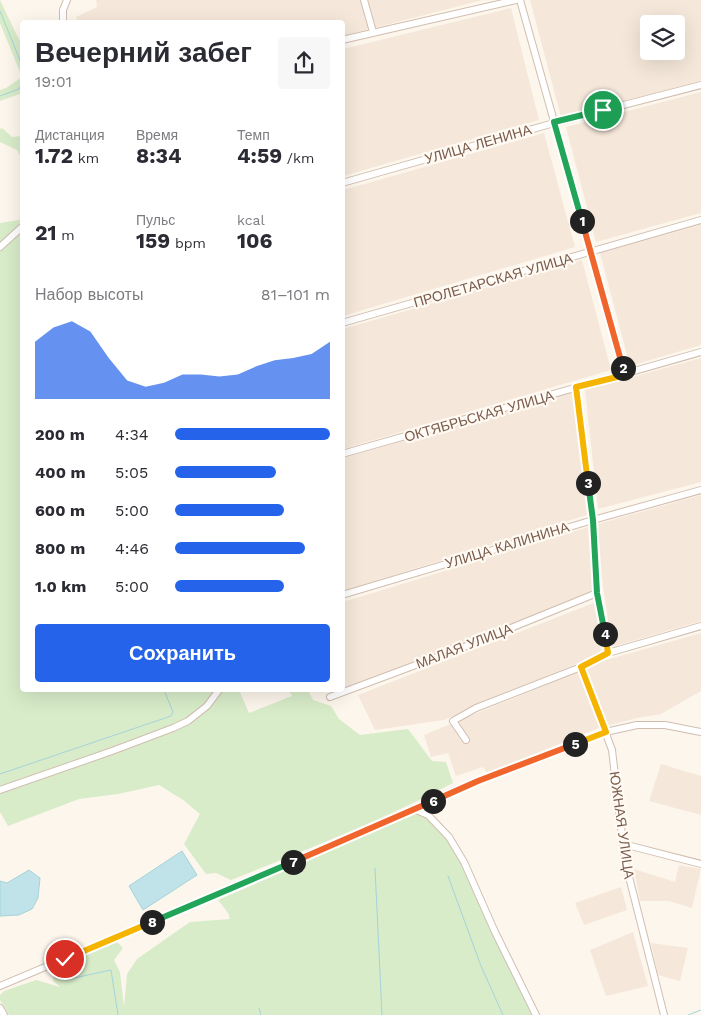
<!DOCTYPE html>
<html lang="ru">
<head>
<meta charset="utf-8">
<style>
	body { margin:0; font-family:"Work Sans",sans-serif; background:#f7f7f7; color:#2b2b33; height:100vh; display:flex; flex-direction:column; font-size:19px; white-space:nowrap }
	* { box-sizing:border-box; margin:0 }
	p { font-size:16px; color:#7c7c81 }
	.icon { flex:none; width:28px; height:28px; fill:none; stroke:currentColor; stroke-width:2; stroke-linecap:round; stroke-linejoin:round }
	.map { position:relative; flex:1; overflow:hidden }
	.side { position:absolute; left:20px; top:20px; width:325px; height:672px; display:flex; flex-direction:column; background:#fff; border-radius:5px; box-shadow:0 5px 20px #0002 }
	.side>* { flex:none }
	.buttons { position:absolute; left:640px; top:15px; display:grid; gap:10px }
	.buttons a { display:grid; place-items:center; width:45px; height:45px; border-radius:5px; background:#fff; box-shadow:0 5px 20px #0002; font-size:25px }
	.pin { position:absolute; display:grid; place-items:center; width:42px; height:42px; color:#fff; margin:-21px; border:2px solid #fff; border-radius:50%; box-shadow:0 1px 5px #0007 }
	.km { position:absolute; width:25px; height:25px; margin:-12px; border-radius:50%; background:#222; color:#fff; font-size:14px; line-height:25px; text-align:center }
	.round { display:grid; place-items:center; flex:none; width:52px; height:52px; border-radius:5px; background:#f7f7f7 }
	.headline { display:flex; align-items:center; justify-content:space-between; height:85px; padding:0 15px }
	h1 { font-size:28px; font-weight:700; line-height:38px }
	.stats { display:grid; grid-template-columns:repeat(3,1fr); gap:8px; height:85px; padding:5px 15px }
	.stats div { display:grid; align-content:center }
	.stats b { font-size:21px; font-weight:700 }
	.stats small { font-size:14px; font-weight:400 }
	.stats p { font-size:14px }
	.chart { height:140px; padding:10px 15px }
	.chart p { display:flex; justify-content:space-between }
	.chart svg { width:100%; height:90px; margin-top:5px; fill:#2563eb; opacity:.7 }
	.action { display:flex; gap:10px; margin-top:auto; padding:10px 15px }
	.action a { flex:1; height:58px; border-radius:5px; background:#2563eb; color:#fff; font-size:20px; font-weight:700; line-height:58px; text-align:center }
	ul { padding:0 15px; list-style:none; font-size:16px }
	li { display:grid; grid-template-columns:80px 60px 1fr; align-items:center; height:38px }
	li i { height:12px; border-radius:6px; background:#2563eb }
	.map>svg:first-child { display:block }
	.residential { fill:#f5e8da; fill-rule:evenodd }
	.green { fill:#d8ecc9 }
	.water { fill:#bfe3e8; stroke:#a5d3da }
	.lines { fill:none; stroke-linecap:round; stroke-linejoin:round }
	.stream { stroke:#a5d3da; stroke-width:1 }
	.minor-casing { stroke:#d1beb0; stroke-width:8 }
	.minor { stroke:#fff; stroke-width:6 }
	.split-1-casing { stroke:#fff; stroke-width:10 }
	.split-2-casing { stroke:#fff; stroke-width:10 }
	.split-3-casing { stroke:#fff; stroke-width:10 }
	.split-4-casing { stroke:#fff; stroke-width:10 }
	.split-5-casing { stroke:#fff; stroke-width:10 }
	.split-6-casing { stroke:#fff; stroke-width:10 }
	.split-7-casing { stroke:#fff; stroke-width:10 }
	.split-8-casing { stroke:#fff; stroke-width:10 }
	.split-9-casing { stroke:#fff; stroke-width:10 }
	.split-1 { stroke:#22a559; stroke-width:6 }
	.split-2 { stroke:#f0652b; stroke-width:6 }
	.split-3 { stroke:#f5b400; stroke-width:6 }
	.split-4 { stroke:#22a559; stroke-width:6 }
	.split-5 { stroke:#f5b400; stroke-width:6 }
	.split-6 { stroke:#f0652b; stroke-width:6 }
	.split-7 { stroke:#f0652b; stroke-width:6 }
	.split-8 { stroke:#22a559; stroke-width:6 }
	.split-9 { stroke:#f5b400; stroke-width:6 }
	.labels { text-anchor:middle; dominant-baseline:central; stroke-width:4.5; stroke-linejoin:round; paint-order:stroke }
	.street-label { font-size:14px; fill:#7a5c4d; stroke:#fffaf3 }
</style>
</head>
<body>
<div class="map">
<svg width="701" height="1015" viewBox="0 0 701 1015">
	<rect width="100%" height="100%" fill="#fdf6ec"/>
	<g class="residential">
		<polygon points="96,0 361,0 369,29 343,36 342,22 78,22 76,17 97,7"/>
		<polygon points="367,0 483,0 374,28"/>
		<path d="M530 0H701V81L561 117ZM649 24H676V51H649Z"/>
		<polygon points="511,8 539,120 343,176 343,49"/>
		<polygon points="701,92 701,213 596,242 566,127"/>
		<polygon points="544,133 575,247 343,316 343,190"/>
		<polygon points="701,225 701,345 630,366 600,253"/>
		<polygon points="582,260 611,370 343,449 343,329"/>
		<polygon points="701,358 701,482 598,509 585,390"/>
		<polygon points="573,391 587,515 343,591 343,458"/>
		<polygon points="701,495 701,621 612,647 602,579 598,524"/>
		<polygon points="588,527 593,594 343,690 343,602"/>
		<polygon points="596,602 601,653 444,720 375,730 358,695"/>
		<polygon points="701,633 701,691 661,714 637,718 599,728 487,773 483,767 456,776 448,753 431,757 424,735 606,660"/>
		<polygon points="661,764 701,776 701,815 649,801"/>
		<polygon points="679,865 701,869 692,908 669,901 640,901 634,869 675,882"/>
		<polygon points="621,887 627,910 584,925 575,903"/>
		<polygon points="633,932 648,986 606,996 590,950"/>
		<polygon points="651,943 688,948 680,981 658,975"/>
	</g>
	<g class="green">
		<polygon points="0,0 22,46 22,93 0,101 0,90 6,88 22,77 0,23"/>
		<polygon points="2,128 12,137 22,136 22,160 17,150 0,142 0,129"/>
		<path d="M22 216V690H239L249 713 292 696 289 690H308L313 700 331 706 339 719 360 735 408 729 432 761 446 762 453 783C381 821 305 850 231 880L216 873 206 874 184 844 200 814 183 800 159 785 118 794 79 799 8 826 0 812V223L19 220Z"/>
		<polygon points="418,813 433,822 453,847 532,1015 9,1015 0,1000 0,995 4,991 36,980 60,987 53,981 54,969 117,942 123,948 114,960 120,972 124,1007 127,974 137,959 190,922 230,919 228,913 218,900"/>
	</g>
	<g class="water">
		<polygon points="182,851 197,875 143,910 129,886"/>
		<polygon points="29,870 40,878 38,898 32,909 19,915 0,916 0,881 7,883"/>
	</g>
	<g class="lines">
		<g class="stream">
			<polyline points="0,11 20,60 22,72"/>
			<polyline points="0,96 19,89 22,83"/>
			<polyline points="0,774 171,716 173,712 164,690"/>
			<polyline points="375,868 382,1015"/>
			<polyline points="448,876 481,966 503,1015"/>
			<polyline points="65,980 111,970 118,1015"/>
			<polyline points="259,1008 261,1015"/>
			<polyline points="688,1015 701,1010"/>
		</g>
		<defs>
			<g id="minor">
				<polyline points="364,0 373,32"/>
				<polyline points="520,0 625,375"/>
				<polyline points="63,22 63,10 67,0"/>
				<polyline points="342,40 516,0"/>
				<polyline points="342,183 554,123 701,85"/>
				<polyline points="0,247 22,227"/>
				<polyline points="342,323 701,220"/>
				<polyline points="576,387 593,520 597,593 608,653"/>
				<polyline points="342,454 701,352"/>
				<polyline points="342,595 593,520 701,490"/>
				<polyline points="581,667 612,750 625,861 664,1015"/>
				<polyline points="330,697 464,647 597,593"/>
				<polyline points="466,740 453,721 476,708 581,667 608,653 701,626"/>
				<polyline points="0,790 112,751 173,728 188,721 207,706 219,690"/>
				<polyline points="414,809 428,815 449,837 464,862 495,932 536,1015"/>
				<polyline points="623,844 701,864"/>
				<polyline points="0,986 249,881 456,790 610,731 637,725 665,725 701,732"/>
				<polyline points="0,1008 4,1015"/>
			</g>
		</defs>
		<use href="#minor" class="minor-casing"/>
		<use href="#minor" class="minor"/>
	</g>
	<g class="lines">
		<defs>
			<polyline id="split-1" points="582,221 554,122 603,110"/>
			<polyline id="split-2" points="582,221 623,368"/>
			<polyline id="split-3" points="588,483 576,387 625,375 623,368"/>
			<polyline id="split-4" points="588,483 593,520 597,593 605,634"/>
			<polyline id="split-5" points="575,744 606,732 581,667 608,653 605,634"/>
			<polyline id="split-6" points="433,801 478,781 575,744"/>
			<polyline id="split-7" points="293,862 433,801"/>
			<polyline id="split-8" points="152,922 293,862"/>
			<polyline id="split-9" points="65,959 152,922"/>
		</defs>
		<use href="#split-1" class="split-1-casing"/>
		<use href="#split-2" class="split-2-casing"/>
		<use href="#split-3" class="split-3-casing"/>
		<use href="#split-4" class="split-4-casing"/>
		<use href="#split-5" class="split-5-casing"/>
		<use href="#split-6" class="split-6-casing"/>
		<use href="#split-7" class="split-7-casing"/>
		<use href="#split-8" class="split-8-casing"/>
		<use href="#split-9" class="split-9-casing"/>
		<use href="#split-1" class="split-1"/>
		<use href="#split-2" class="split-2"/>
		<use href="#split-3" class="split-3"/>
		<use href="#split-4" class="split-4"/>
		<use href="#split-5" class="split-5"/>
		<use href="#split-6" class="split-6"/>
		<use href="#split-7" class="split-7"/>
		<use href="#split-8" class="split-8"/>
		<use href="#split-9" class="split-9"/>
	</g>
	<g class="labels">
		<g class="street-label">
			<text transform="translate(478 144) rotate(-16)">УЛИЦА ЛЕНИНА</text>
			<text transform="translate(493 280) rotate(-16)">ПРОЛЕТАРСКАЯ УЛИЦА</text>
			<text transform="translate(479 416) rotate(-16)">ОКТЯБРЬСКАЯ УЛИЦА</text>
			<text transform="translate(507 545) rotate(-17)">УЛИЦА КАЛИНИНА</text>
			<text transform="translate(464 646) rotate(-21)">МАЛАЯ УЛИЦА</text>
			<text transform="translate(622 825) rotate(82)">ЮЖНАЯ УЛИЦА</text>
		</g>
	</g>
</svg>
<div class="buttons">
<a><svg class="icon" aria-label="layers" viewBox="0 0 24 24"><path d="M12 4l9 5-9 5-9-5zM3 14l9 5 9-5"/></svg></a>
</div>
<div class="pin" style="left:603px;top:110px;background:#1e9e55"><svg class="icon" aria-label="arrive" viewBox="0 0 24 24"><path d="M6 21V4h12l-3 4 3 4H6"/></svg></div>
<div class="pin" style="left:65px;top:959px;background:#d93025"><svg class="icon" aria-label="check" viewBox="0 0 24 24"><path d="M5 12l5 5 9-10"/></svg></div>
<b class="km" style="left:582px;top:221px">1</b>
<b class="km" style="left:623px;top:368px">2</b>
<b class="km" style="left:588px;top:483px">3</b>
<b class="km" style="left:605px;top:634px">4</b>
<b class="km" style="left:575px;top:744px">5</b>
<b class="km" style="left:433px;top:801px">6</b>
<b class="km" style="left:293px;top:862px">7</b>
<b class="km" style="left:152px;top:922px">8</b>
<section class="side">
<div class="headline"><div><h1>Вечерний забег</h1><p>19:01</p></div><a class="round"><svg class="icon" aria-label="share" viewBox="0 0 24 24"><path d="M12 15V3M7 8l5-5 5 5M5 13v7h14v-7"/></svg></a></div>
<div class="stats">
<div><p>Дистанция</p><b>1.72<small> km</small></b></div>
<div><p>Время</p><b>8:34</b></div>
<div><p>Темп</p><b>4:59<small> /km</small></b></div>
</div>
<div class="stats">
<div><b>21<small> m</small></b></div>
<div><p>Пульс</p><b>159<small> bpm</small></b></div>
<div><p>kcal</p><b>106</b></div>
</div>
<div class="chart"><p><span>Набор высоты</span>81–101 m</p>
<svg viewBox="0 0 160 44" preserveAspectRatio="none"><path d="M0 44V16L10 9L20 6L30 11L40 24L50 35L60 38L70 36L80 32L90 32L100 33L110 32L120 28L130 25L140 24L150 22L160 16V44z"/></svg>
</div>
<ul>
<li><b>200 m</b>4:34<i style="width:100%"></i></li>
<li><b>400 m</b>5:05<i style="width:65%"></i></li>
<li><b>600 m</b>5:00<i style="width:70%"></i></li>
<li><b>800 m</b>4:46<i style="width:84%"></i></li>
<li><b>1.0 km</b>5:00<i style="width:70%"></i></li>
</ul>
<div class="action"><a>Сохранить</a></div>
</section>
</div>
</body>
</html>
